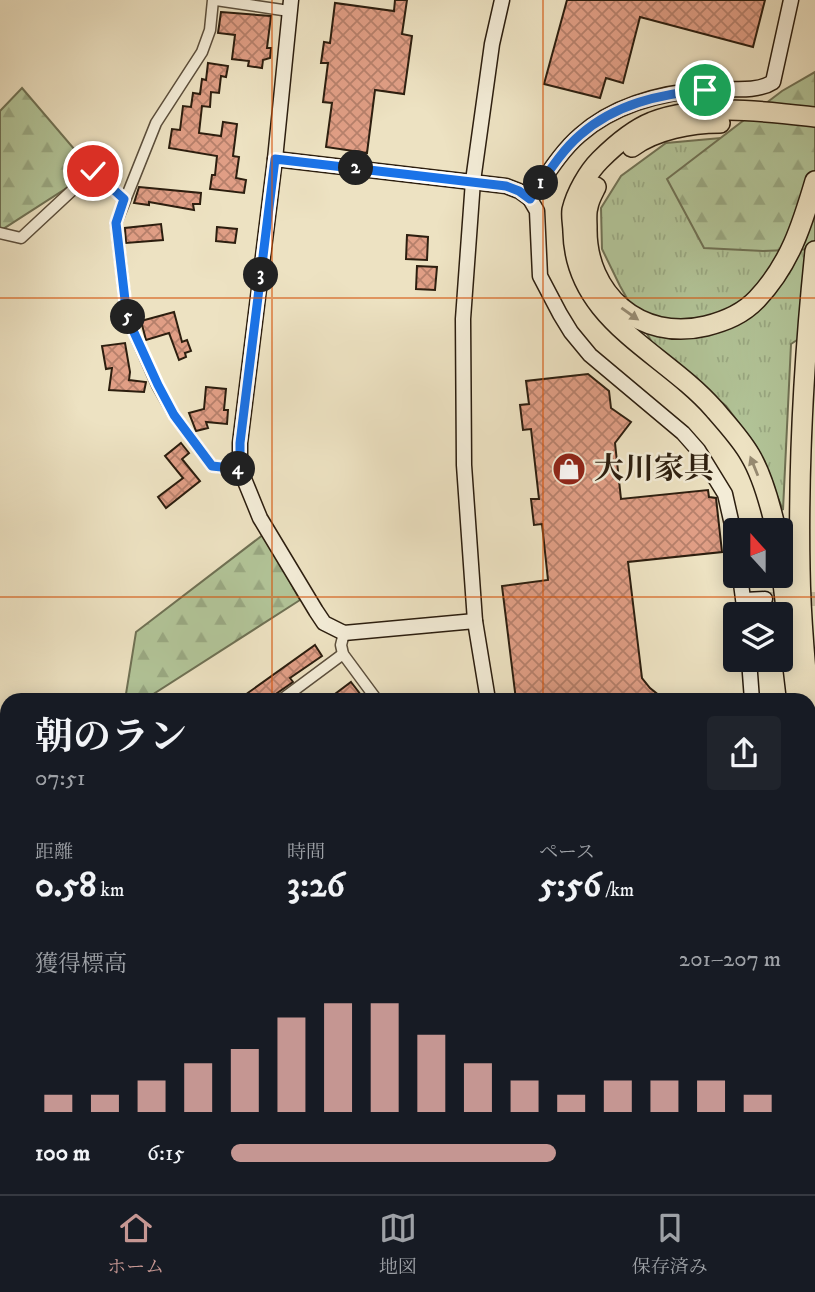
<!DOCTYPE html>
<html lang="ja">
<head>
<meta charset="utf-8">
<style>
	body { margin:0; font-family:"IM FELL DW Pica","Noto Serif JP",serif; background:#20242c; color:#f1f3f6; height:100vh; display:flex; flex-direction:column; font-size:26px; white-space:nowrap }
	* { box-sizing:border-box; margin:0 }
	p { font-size:23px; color:#9ea1a6 }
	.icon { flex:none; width:38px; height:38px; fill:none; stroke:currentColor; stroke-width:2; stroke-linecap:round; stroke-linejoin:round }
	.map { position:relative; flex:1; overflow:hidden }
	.panel { position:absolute; left:0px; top:693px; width:816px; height:502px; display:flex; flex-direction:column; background:#171b24; border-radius:21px 21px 0 0; box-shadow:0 4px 18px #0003 }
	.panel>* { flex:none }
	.needle { width:46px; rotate:339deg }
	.tools { position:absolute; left:723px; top:518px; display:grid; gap:14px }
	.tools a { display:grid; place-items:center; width:70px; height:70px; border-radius:7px; background:#171b24; box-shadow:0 4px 18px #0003; font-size:35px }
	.pin { position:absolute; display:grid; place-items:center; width:60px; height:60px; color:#fff; margin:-30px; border:4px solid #fff; border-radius:50%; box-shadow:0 2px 7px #0007 }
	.km { position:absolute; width:35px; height:35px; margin:-18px; border-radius:50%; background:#222; color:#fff; font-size:19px; line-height:35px; text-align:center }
	.round { display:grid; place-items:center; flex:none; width:74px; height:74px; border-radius:7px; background:#20242c }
	.overview { display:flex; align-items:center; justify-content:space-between; height:119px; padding:0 35px }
	h1 { font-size:38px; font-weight:700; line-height:52px }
	.stats { display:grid; grid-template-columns:repeat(3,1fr); gap:10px; height:119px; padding:7px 35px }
	.stats div { display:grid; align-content:center }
	.stats b { font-size:35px; font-weight:700 }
	.stats small { font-size:19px; font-weight:400 }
	.stats p { font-size:19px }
	.chart { height:196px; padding:14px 35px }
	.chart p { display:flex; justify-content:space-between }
	.chart svg { width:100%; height:126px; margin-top:7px; stroke:#c59692; stroke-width:6 }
	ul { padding:0 35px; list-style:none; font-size:23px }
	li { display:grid; grid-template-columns:112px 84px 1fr; align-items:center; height:52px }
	li i { height:18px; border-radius:9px; background:#c59692 }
	.dock { display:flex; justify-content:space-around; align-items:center; height:98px; border-top:2px solid #363941; background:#171b24; font-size:19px; color:#9ea1a6 }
	.dock a { display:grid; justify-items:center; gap:4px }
	.dock .current { color:#c59692 }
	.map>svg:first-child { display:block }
	.grass { fill:url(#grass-tufts); stroke:#6f7154; stroke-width:2 }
	.forest { fill:url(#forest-firs); stroke:#6f7154; stroke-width:2 }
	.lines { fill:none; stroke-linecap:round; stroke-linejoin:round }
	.stream { stroke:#6d7e70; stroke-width:4.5 }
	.building { fill:url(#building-cross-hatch); stroke:#2c1e0f; stroke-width:2 }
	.secondary-tunnel { stroke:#c6bb9e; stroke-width:14; stroke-dasharray:14 7; stroke-linecap:butt }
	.street-casing { stroke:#5c4f3c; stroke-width:13 }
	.secondary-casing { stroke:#2c1e0f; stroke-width:17 }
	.highway-casing { stroke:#2c1e0f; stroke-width:22 }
	.street { stroke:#f3ecd7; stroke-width:10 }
	.secondary { stroke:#f3ecd7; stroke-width:14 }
	.highway { stroke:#ede2c2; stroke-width:19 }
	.oneway { fill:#968a71 }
	.route-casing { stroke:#fff; stroke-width:14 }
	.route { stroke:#1a73e8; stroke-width:9 }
	.grid { fill:none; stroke:#d5530c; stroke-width:2; stroke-opacity:0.55 }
	.labels { text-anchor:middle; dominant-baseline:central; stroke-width:5; stroke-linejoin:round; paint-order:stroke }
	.poi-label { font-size:30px; font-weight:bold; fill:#2c1e0f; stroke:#f3ecd7; text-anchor:start }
</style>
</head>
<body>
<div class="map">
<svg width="815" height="1194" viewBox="0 0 815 1194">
	<defs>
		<pattern id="grass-tufts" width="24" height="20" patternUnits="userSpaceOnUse" patternTransform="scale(1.75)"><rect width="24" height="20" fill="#b2c498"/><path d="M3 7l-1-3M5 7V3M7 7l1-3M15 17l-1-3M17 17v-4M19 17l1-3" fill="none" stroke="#99a882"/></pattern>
		<pattern id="forest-firs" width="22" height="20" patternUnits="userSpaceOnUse" patternTransform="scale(1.75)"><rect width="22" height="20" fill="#b2c498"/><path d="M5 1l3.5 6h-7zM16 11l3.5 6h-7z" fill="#99a882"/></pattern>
		<pattern id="building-cross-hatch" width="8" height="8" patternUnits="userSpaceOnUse" patternTransform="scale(1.75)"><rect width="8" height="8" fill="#e09e85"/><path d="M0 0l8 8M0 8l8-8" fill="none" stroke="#b6806b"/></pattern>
	</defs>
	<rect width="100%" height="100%" fill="#ede2c2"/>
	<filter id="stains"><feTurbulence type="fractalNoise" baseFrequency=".00286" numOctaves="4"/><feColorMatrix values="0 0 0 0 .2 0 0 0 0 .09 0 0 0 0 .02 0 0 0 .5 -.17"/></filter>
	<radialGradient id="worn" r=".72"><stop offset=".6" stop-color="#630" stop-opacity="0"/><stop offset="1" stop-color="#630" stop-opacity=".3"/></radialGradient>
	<polygon class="grass" points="721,138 815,145 815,328 791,344 783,510 756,446 726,406 654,346 620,286 602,249 601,208 621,176 666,143"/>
	<g class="forest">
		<polygon points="815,72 815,249 763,251 704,248 667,179 782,91"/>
		<polygon points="22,88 93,171 0,231 0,111"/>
		<polygon points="264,534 300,600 144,700 125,700 136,632"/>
		<polygon points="0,741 7,744 7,817 5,823 0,824"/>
		<polygon points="815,1116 815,1194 715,1194 723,1188 808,1188 809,1121"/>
		<polygon points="158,1188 695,1188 698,1194 130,1194"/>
	</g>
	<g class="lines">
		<polyline class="stream" points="632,1194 638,1188"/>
	</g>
	<g class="building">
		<polygon points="395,0 407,0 402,34 412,36 404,94 375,90 367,153 326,147 332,103 323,102 328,63 321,63 324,42 330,43 335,3 394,11"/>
		<polygon points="567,0 765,0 753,47 640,17 623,83 606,78 600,98 544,84"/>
		<polygon points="221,12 271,16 267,48 271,48 270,58 263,60 262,68 248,66 249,61 232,59 235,35 218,33"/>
		<polygon points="208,63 228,66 226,77 221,76 219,93 211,92 210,107 202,106 199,133 221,136 223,122 237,124 233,156 239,157 236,178 246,180 244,193 210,189 212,175 215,175 217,156 169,148 172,129 180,130 183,106 191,107 193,93 200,94 202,79 206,80"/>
		<polygon points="139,187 201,193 200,204 193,204 194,210 149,202 149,205 134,203"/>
		<polygon points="161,224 163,240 126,243 125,228"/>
		<polygon points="217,227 237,229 235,243 216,241"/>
		<polygon points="407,235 428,237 427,260 406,259"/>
		<polygon points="417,266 437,267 435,290 416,289"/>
		<polygon points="174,312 182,342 187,340 191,351 185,353 186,357 179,360 169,333 146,340 141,321"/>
		<polygon points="125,343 130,372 129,380 146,382 144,392 109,390 112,368 106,369 102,346"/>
		<polygon points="588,374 609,391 611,408 631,422 615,443 621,499 708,490 709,497 716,498 722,552 628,562 642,678 650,688 665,700 516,700 502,586 548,580 542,524 534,525 531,499 539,499 531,429 523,430 520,405 529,404 526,381"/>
		<polygon points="206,387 226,389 224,410 228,410 227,424 206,422 208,428 196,431 189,413 204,409"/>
		<polygon points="181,443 189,453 182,459 200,481 166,508 158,497 183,478 165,456"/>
		<polygon points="315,645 322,656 290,678 293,682 276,694 273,700 238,700"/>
		<polygon points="351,682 361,695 355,700 327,700"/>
	</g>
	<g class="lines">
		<g class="secondary-tunnel">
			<polyline points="765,599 815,599"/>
			<polyline points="808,895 815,893"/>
		</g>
		<defs>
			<g id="street">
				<polyline points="213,0 210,30 202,52 156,123 116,223 127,317 157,385 174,415 212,466 240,469"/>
				<polyline points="216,0 289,11"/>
				<polyline points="0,233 21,238 93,171 124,199"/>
				<polyline points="344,633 341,645 343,654 377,700"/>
				<polyline points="281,700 343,654"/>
				<polyline points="0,918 7,918"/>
				<polyline points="808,1027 815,1060"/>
			</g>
			<g id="secondary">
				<polyline points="291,0 275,159 240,443 240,469 260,518 316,611 324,623 344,633 475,621"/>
				<polyline points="275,159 506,186 519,191 530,199"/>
				<path d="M735 538 725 494 698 450 683 433 590 355 571 332 560 314 540 276 537 211 530 199C545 178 560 152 580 135 615 104 664 92 710 89 730 88 756 93 773 82L791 0"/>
				<polyline points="740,576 745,614"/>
				<polyline points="744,600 765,599"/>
				<polyline points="749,660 752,700"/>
				<polyline points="488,700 475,621 464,465 463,319 473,181 492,44 502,0"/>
			</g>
			<g id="highway">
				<path d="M632 147C655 130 691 123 720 123"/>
				<path d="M596 187C593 193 589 200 588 207 586 213 587 221 587 228 586 294 640 342 706 326 726 321 743 314 757 299 790 264 802 225 815 181"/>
				<path d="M815 251C804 357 798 463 800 569 801 635 809 700 815 765"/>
				<path d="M776 530C771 508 762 475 750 455 741 439 726 423 714 409 663 351 575 321 573 232 573 225 571 217 572 210 576 193 588 172 600 160 615 145 632 130 652 122 703 103 762 111 815 117"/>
				<polyline points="780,558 796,692"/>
				<polyline points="808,769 815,808"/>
			</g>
		</defs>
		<use href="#street" class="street-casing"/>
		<use href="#secondary" class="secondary-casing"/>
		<use href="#highway" class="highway-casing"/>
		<use href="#street" class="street"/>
		<use href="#secondary" class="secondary"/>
		<use href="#highway" class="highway"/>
	</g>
	<defs><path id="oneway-solid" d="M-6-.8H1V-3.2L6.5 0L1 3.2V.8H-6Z" transform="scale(1.75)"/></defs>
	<g class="oneway">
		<use href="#oneway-solid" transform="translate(630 314) rotate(35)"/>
		<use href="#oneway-solid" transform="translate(754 466) rotate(-112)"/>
	</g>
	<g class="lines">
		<defs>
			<path id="route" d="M93 171 124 199 116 223 127 317 158 385 174 415 212 466 240 469V443L275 159 506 186 519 191 530 199C545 178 560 152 580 135 615 104 660 94 705 90"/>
		</defs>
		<use href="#route" class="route-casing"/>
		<use href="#route" class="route"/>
	</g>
	<path class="grid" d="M272 0V700M543 0V700M0 298H815M0 597H815M0 896H7M808 896H815M272 1188V1194M543 1188V1194"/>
	<defs>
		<symbol id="shop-disc" viewBox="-11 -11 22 22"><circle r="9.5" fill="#8f2418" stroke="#f3ecd7"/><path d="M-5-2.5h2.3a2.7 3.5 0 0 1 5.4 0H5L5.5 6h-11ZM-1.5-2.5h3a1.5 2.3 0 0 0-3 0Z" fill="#fff"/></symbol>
	</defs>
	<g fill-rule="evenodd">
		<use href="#shop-disc" x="550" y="450" width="38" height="38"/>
	</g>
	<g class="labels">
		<g class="poi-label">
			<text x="594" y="469">大川家具</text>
		</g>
	</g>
	<rect width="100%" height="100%" filter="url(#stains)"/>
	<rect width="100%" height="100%" fill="url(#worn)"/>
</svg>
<div class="tools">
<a><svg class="needle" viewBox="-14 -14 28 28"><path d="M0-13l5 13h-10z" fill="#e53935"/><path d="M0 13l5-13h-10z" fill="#9ea1a6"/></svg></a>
<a><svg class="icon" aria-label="layers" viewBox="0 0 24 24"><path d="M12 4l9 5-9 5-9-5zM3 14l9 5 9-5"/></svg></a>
</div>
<div class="pin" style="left:705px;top:90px;background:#1e9e55"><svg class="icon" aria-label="arrive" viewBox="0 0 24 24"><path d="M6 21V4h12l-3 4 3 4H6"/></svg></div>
<div class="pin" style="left:93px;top:171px;background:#d93025"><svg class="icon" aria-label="check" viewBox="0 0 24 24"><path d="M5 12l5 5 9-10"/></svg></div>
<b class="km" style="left:541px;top:183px">1</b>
<b class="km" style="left:356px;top:168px">2</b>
<b class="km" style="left:261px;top:275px">3</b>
<b class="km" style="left:238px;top:469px">4</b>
<b class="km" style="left:128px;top:317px">5</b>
<section class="panel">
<div class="overview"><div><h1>朝のラン</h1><p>07:51</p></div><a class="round"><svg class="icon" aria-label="share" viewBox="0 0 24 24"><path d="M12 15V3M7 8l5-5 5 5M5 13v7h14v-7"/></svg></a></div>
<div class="stats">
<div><p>距離</p><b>0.58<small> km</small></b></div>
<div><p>時間</p><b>3:26</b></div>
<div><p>ペース</p><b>5:56<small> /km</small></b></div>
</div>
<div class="chart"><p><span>獲得標高</span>201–207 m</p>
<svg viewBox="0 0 160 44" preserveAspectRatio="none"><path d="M5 44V38M15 44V38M25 44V33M35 44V27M45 44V22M55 44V11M65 44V6M75 44V6M85 44V17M95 44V27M105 44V33M115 44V38M125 44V33M135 44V33M145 44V33M155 44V38"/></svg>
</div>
<ul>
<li><b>100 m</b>6:15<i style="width:59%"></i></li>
</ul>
</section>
</div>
<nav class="dock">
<a class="current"><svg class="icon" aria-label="home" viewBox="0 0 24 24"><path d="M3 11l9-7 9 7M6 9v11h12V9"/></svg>ホーム</a>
<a><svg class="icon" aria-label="map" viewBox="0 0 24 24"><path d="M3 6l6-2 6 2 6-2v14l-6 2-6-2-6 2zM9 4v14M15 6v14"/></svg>地図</a>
<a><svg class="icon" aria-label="saved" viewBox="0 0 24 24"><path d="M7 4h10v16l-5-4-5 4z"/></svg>保存済み</a>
</nav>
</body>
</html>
